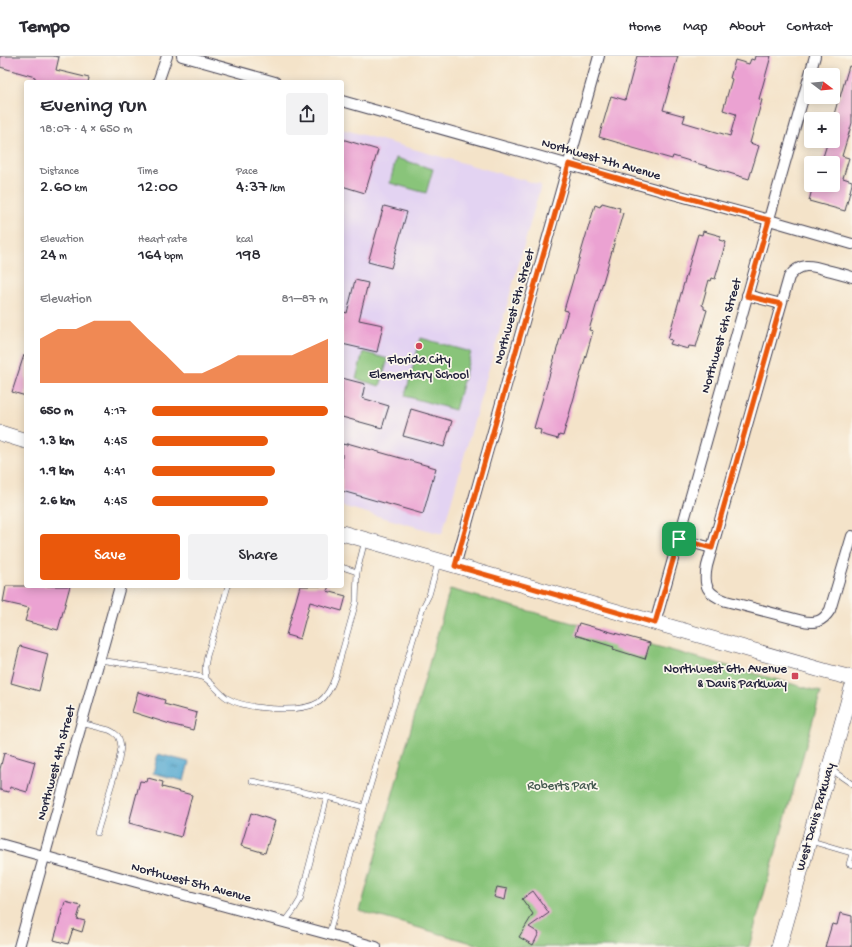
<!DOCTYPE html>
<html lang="en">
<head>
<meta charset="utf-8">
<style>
	body { margin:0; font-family:"Gochi Hand",sans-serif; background:#f2f2f3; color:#2b2b33; height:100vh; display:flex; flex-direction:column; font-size:15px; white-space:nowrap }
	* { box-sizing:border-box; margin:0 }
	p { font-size:13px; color:#7c7c81 }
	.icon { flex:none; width:22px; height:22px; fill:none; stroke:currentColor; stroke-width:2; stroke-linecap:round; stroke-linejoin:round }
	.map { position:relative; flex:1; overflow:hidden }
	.side { position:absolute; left:24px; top:24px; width:320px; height:508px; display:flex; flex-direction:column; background:#fff; border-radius:4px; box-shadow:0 2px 10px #0003 }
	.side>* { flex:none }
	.needle { width:26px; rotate:106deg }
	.fabs { position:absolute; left:804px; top:12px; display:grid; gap:8px }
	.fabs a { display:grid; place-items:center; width:36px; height:36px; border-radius:4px; background:#fff; box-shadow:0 2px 10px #0003; font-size:20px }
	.pin { position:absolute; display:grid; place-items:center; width:34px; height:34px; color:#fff; margin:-17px; border-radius:8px; box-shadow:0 2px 6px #0006 }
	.round { display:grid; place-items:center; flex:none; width:42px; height:42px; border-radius:4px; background:#f2f2f3 }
	.headline { display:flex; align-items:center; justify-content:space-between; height:68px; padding:0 16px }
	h1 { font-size:22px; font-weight:600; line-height:30px }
	.stats { display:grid; grid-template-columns:repeat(3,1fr); gap:6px; height:68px; padding:4px 16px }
	.stats div { display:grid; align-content:center }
	.stats b { font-size:17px; font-weight:600 }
	.stats small { font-size:11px; font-weight:400 }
	.stats p { font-size:11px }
	.chart { height:112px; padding:8px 16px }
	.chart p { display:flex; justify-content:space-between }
	.chart svg { width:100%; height:72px; margin-top:4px; fill:#ea580c; opacity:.7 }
	.button { display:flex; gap:8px; margin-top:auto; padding:8px 16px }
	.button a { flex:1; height:46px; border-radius:4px; background:#ea580c; color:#fff; font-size:16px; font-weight:600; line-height:46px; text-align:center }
	.button a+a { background:#f2f2f3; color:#2b2b33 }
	ul { padding:0 16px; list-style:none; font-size:13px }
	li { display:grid; grid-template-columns:64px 48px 1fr; align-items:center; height:30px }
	li i { height:10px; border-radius:5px; background:#ea580c }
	header { display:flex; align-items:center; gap:24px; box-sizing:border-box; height:56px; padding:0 20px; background:#fff; border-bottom:1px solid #e1e1e2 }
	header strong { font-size:19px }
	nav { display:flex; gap:22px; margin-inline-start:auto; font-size:14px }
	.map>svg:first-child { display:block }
	.built { fill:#e3d3f2 }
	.green { fill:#89c47a; stroke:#56735a }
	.water { fill:url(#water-ripples); stroke:#3c6686 }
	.building { fill:#eba2d2 }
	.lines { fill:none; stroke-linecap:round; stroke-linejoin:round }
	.lane-casing { stroke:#423f50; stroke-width:6 }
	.street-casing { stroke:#423f50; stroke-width:12 }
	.secondary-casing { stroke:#423f50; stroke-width:16 }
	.lane { stroke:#fff; stroke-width:5 }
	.street { stroke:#fff; stroke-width:10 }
	.secondary { stroke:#fff; stroke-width:15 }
	.route-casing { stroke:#fff; stroke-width:8 }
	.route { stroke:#ea580c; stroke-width:5 }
	.poi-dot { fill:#d1495b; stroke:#fbf7ec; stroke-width:1.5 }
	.labels { text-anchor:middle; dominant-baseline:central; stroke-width:3.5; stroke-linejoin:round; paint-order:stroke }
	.street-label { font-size:13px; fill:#22223b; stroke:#fbf7ec }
	.poi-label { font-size:13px; fill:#22223b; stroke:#fbf7ec }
	.park-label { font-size:13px; fill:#465b51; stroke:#fbf7ec }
</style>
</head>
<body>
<header>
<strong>Tempo</strong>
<nav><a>Home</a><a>Map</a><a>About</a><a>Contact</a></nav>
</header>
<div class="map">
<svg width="852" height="891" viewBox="0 0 852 891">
	<defs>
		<pattern id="water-ripples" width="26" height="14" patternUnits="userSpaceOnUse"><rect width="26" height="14" fill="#55a9d0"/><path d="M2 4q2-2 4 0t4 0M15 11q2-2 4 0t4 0" fill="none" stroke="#4689aa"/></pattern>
	</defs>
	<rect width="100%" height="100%" fill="#fbf7ec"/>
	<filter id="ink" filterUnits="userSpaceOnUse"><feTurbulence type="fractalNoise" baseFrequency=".025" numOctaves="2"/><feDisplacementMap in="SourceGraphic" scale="8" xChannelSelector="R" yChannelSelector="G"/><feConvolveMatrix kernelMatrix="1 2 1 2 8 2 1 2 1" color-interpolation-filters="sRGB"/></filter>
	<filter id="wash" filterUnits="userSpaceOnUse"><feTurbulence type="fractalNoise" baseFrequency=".012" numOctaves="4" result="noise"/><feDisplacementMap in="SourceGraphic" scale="16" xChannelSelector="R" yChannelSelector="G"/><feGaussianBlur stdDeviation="0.9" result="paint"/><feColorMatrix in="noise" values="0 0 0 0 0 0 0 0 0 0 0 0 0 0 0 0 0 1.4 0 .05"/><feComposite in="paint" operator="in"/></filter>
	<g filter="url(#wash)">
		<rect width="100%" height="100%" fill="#f4e3c9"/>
		<polygon class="built" points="342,73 541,129 442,478 342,450"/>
		<g class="green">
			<polygon points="396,102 433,113 426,137 390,127"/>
			<polygon points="421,282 471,296 455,354 405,340"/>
			<polygon points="363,296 388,303 380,330 356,323"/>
			<polygon points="450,533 821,636 749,891 486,891 360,855"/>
		</g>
		<polygon class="water" points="158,698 189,706 184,725 153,717"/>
		<g id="blocks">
			<g class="building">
				<polygon points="0,0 53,0 59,1 56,14 89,22 88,26 47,26 35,23 35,21 0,11"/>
				<polygon points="637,0 678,0 663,54 685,60 683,66 730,80 736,58 723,54 732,23 730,22 735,4 749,8 751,3 754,4 755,0 771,0 759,43 762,44 750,87 759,90 749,123 673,100 672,103 626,90 626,89 599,81 611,40 625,44"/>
				<polygon points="849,10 852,11 852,67 842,100 849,102 843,122 852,125 852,128 845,155 809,145 813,129 833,129 833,107 822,104 828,85 833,85 833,62 839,41 840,41"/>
				<polygon points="342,83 378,94 365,137 342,130"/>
				<polygon points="602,147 620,152 619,156 623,157 589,274 593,275 563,380 559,379 558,383 540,378 541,374 534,372 568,255 564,254 595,149 600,151"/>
				<polygon points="384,150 407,156 391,212 368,206"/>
				<polygon points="703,175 721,180 719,184 726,186 715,223 712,222 711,225 709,224 702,249 704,250 704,253 707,254 696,291 689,290 688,293 670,288 672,284 668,283 698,178 702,179"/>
				<polygon points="355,224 368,227 359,264 383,269 377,296 342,288 342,266 344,256 347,257"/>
				<polygon points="24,299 26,300 26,340 12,336"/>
				<polygon points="342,322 365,328 362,342 389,350 382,372 342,361"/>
				<polygon points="411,353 452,365 444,391 403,380"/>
				<polygon points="347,387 436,412 423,458 342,435 342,388 347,389"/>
				<polygon points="6,530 70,530 58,574 25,565 29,552 3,546"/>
				<polygon points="300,530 329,530 327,535 346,540 342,555 310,546 300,583 286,579"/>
				<polygon points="579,567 650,587 645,603 613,593 614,591 575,579"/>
				<polygon points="20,590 48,598 39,635 11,627"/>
				<polygon points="138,636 165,644 164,648 197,657 193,674 170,668 132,656"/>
				<polygon points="4,697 35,706 27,736 10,731 9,736 0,734 0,713"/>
				<polygon points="148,722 163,726 162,731 192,739 181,781 129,767 140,725 147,726"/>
				<polygon points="251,757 275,765 265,797 241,790"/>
				<polygon points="497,831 507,833 505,844 494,841"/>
				<polygon points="533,835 549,857 529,871 539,877 533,889 519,881 533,858 522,843"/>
				<polygon points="65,846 81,850 77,863 85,865 82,876 73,873 68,888 54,884"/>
				<polygon points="840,857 852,860 852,891 825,891 832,868 837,869"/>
			</g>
		</g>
	</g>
	<g filter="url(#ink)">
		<use href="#blocks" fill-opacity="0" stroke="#423f50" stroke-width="1"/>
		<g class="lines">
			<defs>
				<g id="lane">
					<polyline points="342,511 357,516"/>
					<path d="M99 604C120 607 141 610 162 613 173 615 182 617 192 619 196 620 200 620 204 622 209 623 220 638 227 642 245 653 300 658 319 646 327 640 332 630 335 621L356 546 357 516 365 484"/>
					<polyline points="206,622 205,611 207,600 228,530"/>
					<polyline points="81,667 109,674 113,676 118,680 120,685 121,691 119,704 97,777"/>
					<polyline points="830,713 852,728"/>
					<polyline points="252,725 327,741 364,751"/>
					<polyline points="811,785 852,797"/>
					<polyline points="852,798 849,808 852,809"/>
					<polyline points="285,866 294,854 300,844 327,741"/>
					<polyline points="329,878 364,751 418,567 423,551 429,539 438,507"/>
				</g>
				<g id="street">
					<polyline points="182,0 275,26"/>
					<polyline points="158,26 167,0"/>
					<polyline points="342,45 662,135 769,164 852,188"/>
					<path d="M852 221C844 218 835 216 827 214 811 209 800 206 789 221L707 510C703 530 707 538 726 545L799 564C814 568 822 567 830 554L852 480"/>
					<polyline points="747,239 781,248"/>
					<polyline points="679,483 712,492"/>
					<polyline points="455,510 599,0"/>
					<polyline points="655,567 815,0"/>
					<polyline points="0,788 133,825 376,891"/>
					<polyline points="19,891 120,530"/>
				</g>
				<g id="secondary">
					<polyline points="0,377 26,385"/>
					<polyline points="342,477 828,616 852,622"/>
					<polyline points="779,891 852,632"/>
				</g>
			</defs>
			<use href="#lane" class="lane-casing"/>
			<use href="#street" class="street-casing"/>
			<use href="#secondary" class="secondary-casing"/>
			<use href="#lane" class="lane"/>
			<use href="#street" class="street"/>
			<use href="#secondary" class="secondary"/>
		</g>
	</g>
	<g class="lines" filter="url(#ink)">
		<defs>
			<polygon id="route" points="569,108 662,135 769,164 747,240 781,248 712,492 679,483 655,567 455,510"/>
		</defs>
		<use href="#route" class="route-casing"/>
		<use href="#route" class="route"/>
	</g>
	<g class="poi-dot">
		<circle cx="419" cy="290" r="4"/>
		<rect x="791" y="616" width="8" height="8" rx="2"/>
	</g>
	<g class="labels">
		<g class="street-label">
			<text transform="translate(601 104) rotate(16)">Northwest 7th Avenue</text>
			<text transform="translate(515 251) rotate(-74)">Northwest 5th Street</text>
			<text transform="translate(722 280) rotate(-74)">Northwest 6th Street</text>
			<text transform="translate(57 707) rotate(-75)">Northwest 4th Street</text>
			<text transform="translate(816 761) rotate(-74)">West Davis Parkway</text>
			<text transform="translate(191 827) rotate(15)">Northwest 5th Avenue</text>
		</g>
		<g class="poi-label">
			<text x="419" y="304">Florida City<tspan x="419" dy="15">Elementary School</tspan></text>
			<text x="787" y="613" text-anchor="end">Northwest 6th Avenue<tspan x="787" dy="15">&amp; Davis Parkway</tspan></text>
		</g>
		<g class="park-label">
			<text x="562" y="730">Roberts Park</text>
		</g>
	</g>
</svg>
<div class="fabs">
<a><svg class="needle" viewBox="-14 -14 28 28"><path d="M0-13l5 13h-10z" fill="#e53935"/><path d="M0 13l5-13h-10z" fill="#7c7c81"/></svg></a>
<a>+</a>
<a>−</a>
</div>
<div class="pin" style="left:679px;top:483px;background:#1e9e55"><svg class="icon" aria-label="arrive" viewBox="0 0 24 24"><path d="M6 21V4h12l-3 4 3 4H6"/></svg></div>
<section class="side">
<div class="headline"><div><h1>Evening run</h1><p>18:07 · 4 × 650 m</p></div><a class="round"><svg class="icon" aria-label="share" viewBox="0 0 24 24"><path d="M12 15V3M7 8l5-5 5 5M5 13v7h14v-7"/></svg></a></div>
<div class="stats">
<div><p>Distance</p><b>2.60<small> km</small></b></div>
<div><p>Time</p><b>12:00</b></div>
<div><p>Pace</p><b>4:37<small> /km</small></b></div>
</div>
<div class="stats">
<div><p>Elevation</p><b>24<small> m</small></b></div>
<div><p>Heart rate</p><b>164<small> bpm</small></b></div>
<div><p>kcal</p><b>198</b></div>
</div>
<div class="chart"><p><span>Elevation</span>81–87 m</p>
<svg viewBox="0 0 160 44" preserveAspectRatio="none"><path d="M0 44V17L10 11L20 11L30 6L40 6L50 6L60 17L70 27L80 38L90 38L100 33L110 27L120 27L130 27L140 27L150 22L160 17V44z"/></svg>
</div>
<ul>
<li><b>650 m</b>4:17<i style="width:100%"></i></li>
<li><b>1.3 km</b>4:45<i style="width:66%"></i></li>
<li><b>1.9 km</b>4:41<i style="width:70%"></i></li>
<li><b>2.6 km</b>4:45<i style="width:66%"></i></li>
</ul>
<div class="button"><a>Save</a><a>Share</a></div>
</section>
</div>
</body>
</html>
